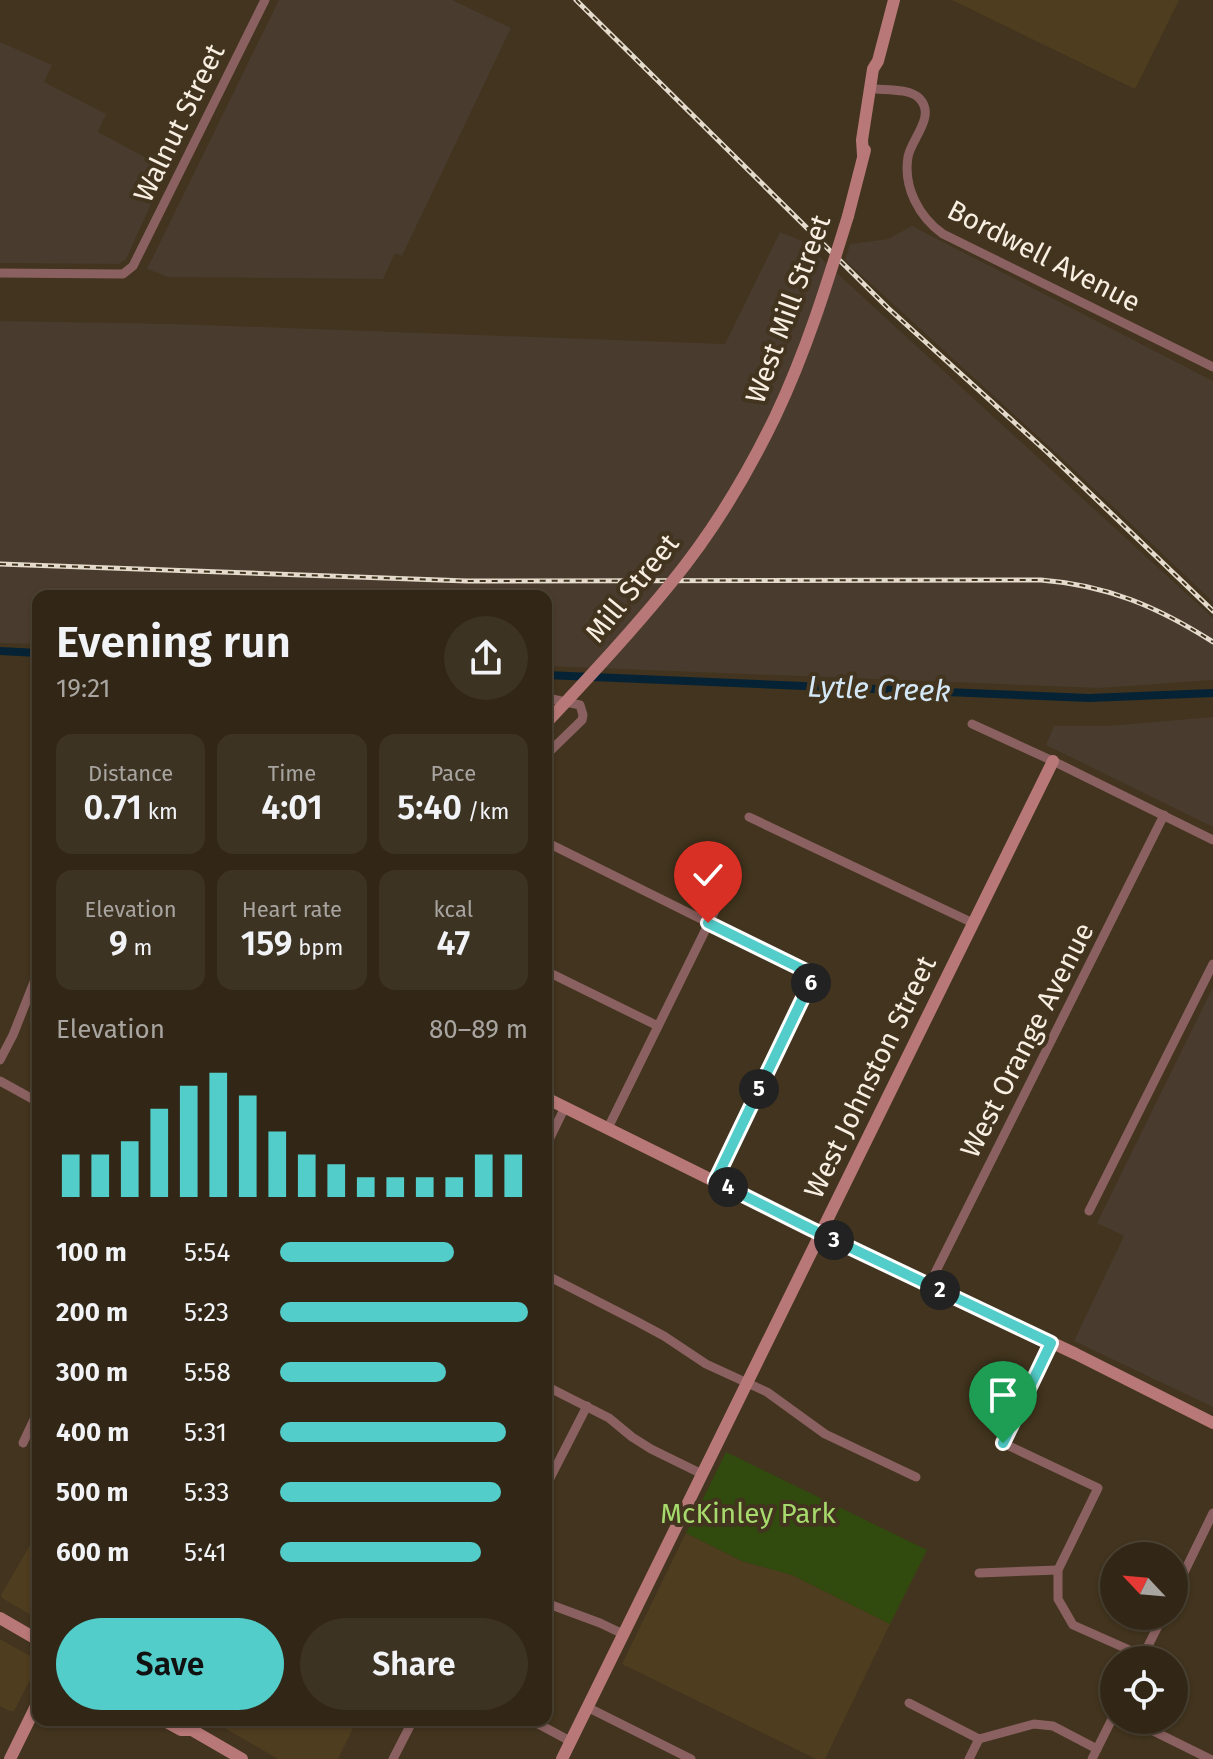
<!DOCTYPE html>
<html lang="en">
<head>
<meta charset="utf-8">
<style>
	body { margin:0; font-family:"Fira Sans",sans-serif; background:#3d3323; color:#f1f3f6; height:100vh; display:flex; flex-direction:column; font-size:30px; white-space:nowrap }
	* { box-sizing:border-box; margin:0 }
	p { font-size:26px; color:#a8a5a1 }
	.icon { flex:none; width:44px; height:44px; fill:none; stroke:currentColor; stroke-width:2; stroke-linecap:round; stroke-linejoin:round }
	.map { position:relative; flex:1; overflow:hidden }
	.side { position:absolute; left:32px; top:590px; width:520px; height:1136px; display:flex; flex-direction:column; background:#322716; border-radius:16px; box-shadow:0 2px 6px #0004,0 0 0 2px #4d4435 }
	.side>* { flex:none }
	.needle { width:52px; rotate:296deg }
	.buttons { position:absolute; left:1100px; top:1542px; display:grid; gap:16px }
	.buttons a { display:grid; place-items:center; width:88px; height:88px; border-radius:50%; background:#322716; box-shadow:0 2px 6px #0004,0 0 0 2px #4d4435; font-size:40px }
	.pin { position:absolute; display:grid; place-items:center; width:68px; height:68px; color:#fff; margin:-82px -34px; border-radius:50% 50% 50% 0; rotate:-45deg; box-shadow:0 0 8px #0007 }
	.pin .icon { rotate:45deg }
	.km { position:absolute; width:40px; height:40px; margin:-20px; border-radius:50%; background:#222; color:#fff; font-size:22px; line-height:40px; text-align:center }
	.round { display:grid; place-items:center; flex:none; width:84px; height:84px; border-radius:42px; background:#3d3323 }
	.summary { display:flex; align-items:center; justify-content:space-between; height:136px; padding:0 24px }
	h1 { font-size:44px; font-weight:600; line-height:60px }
	.figures { display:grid; grid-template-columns:repeat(3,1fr); gap:12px; height:136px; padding:8px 24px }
	.figures div { display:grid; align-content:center; border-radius:16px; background:#3d3323; text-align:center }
	.figures b { font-size:34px; font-weight:600 }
	.figures small { font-size:22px; font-weight:400 }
	.figures p { font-size:22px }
	.chart { height:224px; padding:16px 24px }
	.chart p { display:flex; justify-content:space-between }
	.chart svg { width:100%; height:144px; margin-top:8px; stroke:#53cdca; stroke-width:6 }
	.button { display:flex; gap:16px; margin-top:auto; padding:16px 24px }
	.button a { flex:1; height:92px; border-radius:48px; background:#53cdca; color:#111; font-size:32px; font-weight:600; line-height:92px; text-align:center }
	.button a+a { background:#3d3323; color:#f1f3f6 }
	ul { padding:0 24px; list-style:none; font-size:26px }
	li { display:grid; grid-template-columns:128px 96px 1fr; align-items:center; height:60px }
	li i { height:20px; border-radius:10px; background:#53cdca }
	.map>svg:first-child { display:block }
	.built { fill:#4f3d20 }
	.industrial { fill:#493b2d }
	.green { fill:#314a0e }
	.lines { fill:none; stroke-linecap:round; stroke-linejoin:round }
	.canal { stroke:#062335; stroke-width:8 }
	.street { stroke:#8a6160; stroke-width:9 }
	.secondary { stroke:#b87877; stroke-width:12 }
	.rail-casing { stroke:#e4dbcd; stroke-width:5 }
	.rail { stroke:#42341e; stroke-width:2; stroke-dasharray:6; stroke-linecap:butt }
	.secondary-bridge { stroke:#b87877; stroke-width:12 }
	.route-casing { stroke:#fff; stroke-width:16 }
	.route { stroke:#53cdca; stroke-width:10 }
	.labels { text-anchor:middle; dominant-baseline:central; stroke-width:8; stroke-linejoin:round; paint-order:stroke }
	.street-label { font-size:28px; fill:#f8efe2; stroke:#42341e }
	.park-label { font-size:28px; fill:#a7da6c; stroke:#42341e }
	.water-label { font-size:30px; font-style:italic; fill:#d3e7f6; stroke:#42341e }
</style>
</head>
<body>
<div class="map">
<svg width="1213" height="1759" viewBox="0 0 1213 1759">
	<rect width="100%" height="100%" fill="#42341e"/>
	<g class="built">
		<polygon points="952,0 1179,0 1135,89"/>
		<polygon points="686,1533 742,1561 792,1575 890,1624 825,1759 816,1759 622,1664"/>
		<polygon points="33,1540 38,1543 38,1619 2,1598 1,1595"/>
		<polygon points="0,1639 37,1660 37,1666 14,1711 10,1711 0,1706"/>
		<polygon points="211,1720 357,1720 338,1759 278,1759"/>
	</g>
	<g class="industrial">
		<polygon points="279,0 452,0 511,28 402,256 395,253 383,279 168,277 147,269"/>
		<polygon points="0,42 52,65 44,82 106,114 98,132 167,169 126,259 119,264 0,263"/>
		<polygon points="912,226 1213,381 1213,602 1067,463 845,260 850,244 888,239"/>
		<polygon points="780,232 802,241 1213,618 1213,680 1100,688 546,666 546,596 38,596 38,644 0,643 0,321 175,324 725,344"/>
		<polygon points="1213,717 1213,827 1046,745 1054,726 1107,726"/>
		<polygon points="1213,987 1213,1407 1074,1341 1124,1236 1097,1223"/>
	</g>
	<polygon class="green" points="726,1452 927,1550 890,1624 792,1575 742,1561 686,1533"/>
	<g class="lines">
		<g class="canal">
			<polyline points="0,651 38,653"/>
			<polyline points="546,675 1089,698 1213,693"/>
		</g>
		<g class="street">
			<path d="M876 89C888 90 910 89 919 98 937 116 911 139 908 157 903 187 919 217 943 234L1213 367"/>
			<polyline points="0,273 123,274 133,266 265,0"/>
			<polyline points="546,699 552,699 580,705 583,715 582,720 546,755"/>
			<polyline points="972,724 1053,761 1213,840"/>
			<polyline points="749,817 973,923"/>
			<polyline points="546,842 814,975 715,1181"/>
			<polyline points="546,971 658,1026"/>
			<polyline points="0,1060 13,1035 38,972"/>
			<polyline points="0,1081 38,1102"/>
			<polyline points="608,1128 730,880"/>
			<polyline points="546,1146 565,1107"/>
			<polyline points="1089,1211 1213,964"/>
			<polyline points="546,1275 636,1321 664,1336 706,1364 767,1392 825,1434 916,1477"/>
			<polyline points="929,1285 1164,815"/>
			<polyline points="1051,1343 1003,1443 1098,1488 1058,1570 1058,1599 1073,1625 1143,1656"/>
			<polyline points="546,1386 609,1418 632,1437 651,1449 702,1474"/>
			<polyline points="23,1443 38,1411"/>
			<polyline points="546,1486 587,1406"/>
			<polyline points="979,1573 1058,1570"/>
			<polyline points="1174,1593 1213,1513"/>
			<polyline points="546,1603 600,1623 623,1634"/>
			<polyline points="1141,1660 1163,1616"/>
			<polyline points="909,1703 979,1739 1034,1724 1053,1726 1097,1749"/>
			<polyline points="587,1707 691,1759"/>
			<polyline points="531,1720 570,1741"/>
			<polyline points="1131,1720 1210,1759"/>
			<polyline points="393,1759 413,1720"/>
			<polyline points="969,1759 979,1739"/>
			<polyline points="1092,1759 1114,1715"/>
		</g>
		<g class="secondary">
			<polyline points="863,155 862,140 873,69 878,61 894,0"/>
			<polyline points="848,216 865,150"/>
			<polyline points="546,1098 811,1229 1076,1354 1213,1423"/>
			<polyline points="0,1618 38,1640"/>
			<polyline points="163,1720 181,1730 192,1730 242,1759"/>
			<polyline points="10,1759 38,1702"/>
			<polyline points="562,1759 1053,761"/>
		</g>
		<defs>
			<g id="rail">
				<polyline points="576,0 888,308 1047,452 1213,611"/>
				<path d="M0 564 467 581 1041 580C1107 585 1158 607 1213 642"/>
			</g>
		</defs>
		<use href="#rail" class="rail-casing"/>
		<use href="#rail" class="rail"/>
		<path class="secondary-bridge" d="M549 720C591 675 633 630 671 583 712 533 747 475 775 417 806 352 827 284 848 216"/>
	</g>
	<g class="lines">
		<defs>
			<polyline id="route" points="708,923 814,975 715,1181 811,1229 1051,1343 1003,1443"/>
		</defs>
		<use href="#route" class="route-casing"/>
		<use href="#route" class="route"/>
	</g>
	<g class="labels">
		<g class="street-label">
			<text transform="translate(179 123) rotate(-64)">Walnut Street</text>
			<text transform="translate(1044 256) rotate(27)">Bordwell Avenue</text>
			<text transform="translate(788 309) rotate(-70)">West Mill Street</text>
			<text transform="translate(632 588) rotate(-51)">Mill Street</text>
			<text transform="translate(1027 1040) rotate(-63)">West Orange Avenue</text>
			<text transform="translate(870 1077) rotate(-64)">West Johnston Street</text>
		</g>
		<g class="park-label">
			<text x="748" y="1513">McKinley Park</text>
		</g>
		<g class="water-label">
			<text transform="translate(879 689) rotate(2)">Lytle Creek</text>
		</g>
	</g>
</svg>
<div class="buttons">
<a><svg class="needle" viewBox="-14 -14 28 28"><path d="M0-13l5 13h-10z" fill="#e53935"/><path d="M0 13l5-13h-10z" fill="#a8a5a1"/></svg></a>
<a><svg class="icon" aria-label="locate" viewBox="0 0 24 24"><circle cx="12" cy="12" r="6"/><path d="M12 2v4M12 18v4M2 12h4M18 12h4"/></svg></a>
</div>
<div class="pin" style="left:1003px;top:1443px;background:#1e9e55"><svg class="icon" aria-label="arrive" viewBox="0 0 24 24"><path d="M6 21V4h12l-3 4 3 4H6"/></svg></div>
<div class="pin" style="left:708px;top:923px;background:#d93025"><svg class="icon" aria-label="check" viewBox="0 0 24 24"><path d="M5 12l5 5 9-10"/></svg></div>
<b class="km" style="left:940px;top:1290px">2</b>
<b class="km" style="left:834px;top:1240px">3</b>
<b class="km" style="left:728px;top:1187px">4</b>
<b class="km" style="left:759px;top:1089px">5</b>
<b class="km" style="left:811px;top:983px">6</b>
<section class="side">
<div class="summary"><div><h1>Evening run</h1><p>19:21</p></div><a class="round"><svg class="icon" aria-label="share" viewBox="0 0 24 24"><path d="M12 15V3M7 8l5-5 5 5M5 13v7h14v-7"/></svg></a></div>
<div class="figures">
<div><p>Distance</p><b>0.71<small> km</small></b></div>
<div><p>Time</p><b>4:01</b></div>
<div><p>Pace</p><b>5:40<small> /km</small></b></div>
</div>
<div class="figures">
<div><p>Elevation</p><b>9<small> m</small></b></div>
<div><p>Heart rate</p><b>159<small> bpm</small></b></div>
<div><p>kcal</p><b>47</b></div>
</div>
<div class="chart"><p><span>Elevation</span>80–89 m</p>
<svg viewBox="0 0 160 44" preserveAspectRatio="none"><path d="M5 44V31M15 44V31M25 44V27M35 44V17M45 44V10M55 44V6M65 44V13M75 44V24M85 44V31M95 44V34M105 44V38M115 44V38M125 44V38M135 44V38M145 44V31M155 44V31"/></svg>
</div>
<ul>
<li><b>100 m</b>5:54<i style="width:70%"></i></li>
<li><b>200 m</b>5:23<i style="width:100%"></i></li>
<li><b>300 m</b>5:58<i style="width:67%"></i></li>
<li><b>400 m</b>5:31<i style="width:91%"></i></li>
<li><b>500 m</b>5:33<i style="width:89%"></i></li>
<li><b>600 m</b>5:41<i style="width:81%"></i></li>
</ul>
<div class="button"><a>Save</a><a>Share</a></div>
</section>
</div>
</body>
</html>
